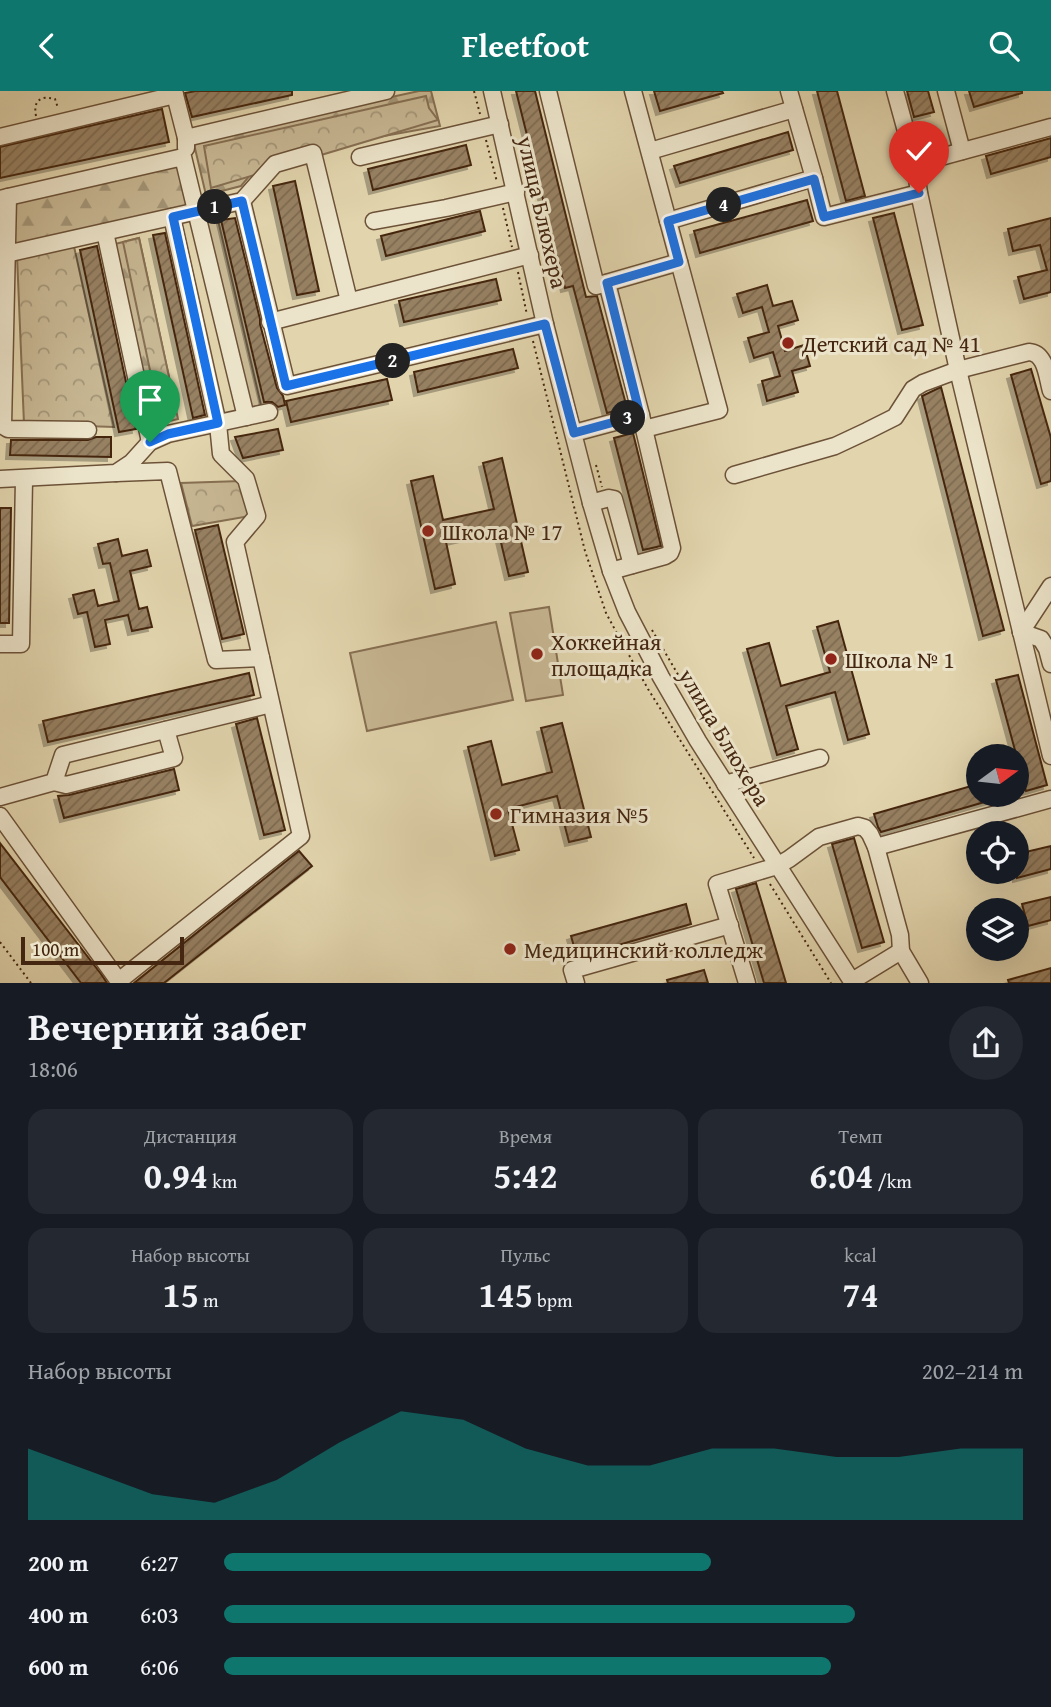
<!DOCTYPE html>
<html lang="ru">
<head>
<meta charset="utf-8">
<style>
	body { margin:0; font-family:"Gentium Book Plus",serif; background:#242831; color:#f1f3f6; height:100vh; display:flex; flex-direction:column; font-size:26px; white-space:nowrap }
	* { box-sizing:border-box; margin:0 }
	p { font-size:23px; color:#9ea1a6 }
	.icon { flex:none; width:38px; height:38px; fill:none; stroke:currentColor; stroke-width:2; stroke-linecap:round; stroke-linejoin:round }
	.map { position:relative; height:892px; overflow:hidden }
	.drawer { display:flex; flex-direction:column; background:#171b24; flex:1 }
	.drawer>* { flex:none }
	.needle { width:46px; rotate:75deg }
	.buttons { position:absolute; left:966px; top:653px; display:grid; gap:14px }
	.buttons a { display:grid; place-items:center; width:63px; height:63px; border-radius:50%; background:#171b24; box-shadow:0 7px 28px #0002; font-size:35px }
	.scale { position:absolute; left:21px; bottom:18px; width:163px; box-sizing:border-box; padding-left:7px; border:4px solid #452711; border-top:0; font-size:19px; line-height:24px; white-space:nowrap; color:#452711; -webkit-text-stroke:5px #ece4ca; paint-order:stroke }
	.pin { position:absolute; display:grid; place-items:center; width:60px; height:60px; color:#fff; margin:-72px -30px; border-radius:50% 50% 50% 0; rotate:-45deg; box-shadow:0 0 7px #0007 }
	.pin .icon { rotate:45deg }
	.km { position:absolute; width:35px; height:35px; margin:-18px; border-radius:50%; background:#222; color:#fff; font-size:19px; line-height:35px; text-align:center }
	.round { display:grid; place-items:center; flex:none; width:74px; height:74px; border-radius:37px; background:#242831 }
	.overview { display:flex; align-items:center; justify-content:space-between; height:119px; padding:0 28px }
	h1 { font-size:38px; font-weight:700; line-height:52px }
	.stats { display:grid; grid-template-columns:repeat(3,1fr); gap:10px; height:119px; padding:7px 28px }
	.stats div { display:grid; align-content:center; border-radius:18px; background:#242831; text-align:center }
	.stats b { font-size:35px; font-weight:700 }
	.stats small { font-size:19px; font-weight:400 }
	.stats p { font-size:19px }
	.chart { height:196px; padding:14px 28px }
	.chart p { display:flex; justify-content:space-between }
	.chart svg { width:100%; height:126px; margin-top:7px; fill:#0f766e; opacity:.7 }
	ul { padding:0 28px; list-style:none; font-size:23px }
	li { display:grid; grid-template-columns:112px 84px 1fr; align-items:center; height:52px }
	li i { height:18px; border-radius:9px; background:#0f766e }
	header { display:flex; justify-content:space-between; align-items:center; height:91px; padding:0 28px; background:#0f766e; color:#fff; font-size:32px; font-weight:700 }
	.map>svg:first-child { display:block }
	.grass { fill:#c7b793; stroke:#866f52; stroke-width:2 }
	.forest { fill:url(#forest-firs); stroke:#866f52; stroke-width:2 }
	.park { fill:url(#park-crowns); stroke:#866f52; stroke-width:2 }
	.building { fill:url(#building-hatch); stroke:#452711; stroke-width:2; filter:url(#shadow) }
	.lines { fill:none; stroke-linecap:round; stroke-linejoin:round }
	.minor-casing { stroke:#6c5238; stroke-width:19 }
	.path { stroke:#452711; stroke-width:2; stroke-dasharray:2 3.5; stroke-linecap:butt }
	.minor { stroke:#ece4ca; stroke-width:16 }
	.route-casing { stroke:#fff; stroke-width:14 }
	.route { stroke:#1a73e8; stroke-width:9 }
	.poi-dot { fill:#8f2418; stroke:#ece4ca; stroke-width:2.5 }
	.labels { text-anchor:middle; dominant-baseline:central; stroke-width:6; stroke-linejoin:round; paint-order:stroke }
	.street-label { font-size:23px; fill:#452711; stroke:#ece4ca }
	.poi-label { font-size:23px; fill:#452711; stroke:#ece4ca; text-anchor:start }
</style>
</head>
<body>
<header><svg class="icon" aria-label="back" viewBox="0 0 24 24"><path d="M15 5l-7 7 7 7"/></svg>Fleetfoot<svg class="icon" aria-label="search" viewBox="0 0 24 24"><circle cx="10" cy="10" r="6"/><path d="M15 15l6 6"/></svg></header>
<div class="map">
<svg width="1051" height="892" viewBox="0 0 1051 892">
	<defs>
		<pattern id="forest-firs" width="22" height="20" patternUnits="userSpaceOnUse" patternTransform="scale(1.75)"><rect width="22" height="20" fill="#c7b793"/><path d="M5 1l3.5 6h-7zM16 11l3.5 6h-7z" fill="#a39577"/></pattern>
		<pattern id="park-crowns" width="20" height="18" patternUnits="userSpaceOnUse" patternTransform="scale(1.75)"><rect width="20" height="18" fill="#c7b793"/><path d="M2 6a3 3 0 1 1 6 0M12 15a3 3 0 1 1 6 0" fill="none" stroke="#a39577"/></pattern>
		<pattern id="building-hatch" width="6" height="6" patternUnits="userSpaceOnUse" patternTransform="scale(1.75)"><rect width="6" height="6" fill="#978163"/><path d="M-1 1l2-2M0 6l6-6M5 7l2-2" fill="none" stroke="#7d6a50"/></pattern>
		<filter id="shadow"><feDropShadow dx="-4" dy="4" stdDeviation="0" flood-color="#0004"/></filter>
	</defs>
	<rect width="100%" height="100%" fill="#e2d5ae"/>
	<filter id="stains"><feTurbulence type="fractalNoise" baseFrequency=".00286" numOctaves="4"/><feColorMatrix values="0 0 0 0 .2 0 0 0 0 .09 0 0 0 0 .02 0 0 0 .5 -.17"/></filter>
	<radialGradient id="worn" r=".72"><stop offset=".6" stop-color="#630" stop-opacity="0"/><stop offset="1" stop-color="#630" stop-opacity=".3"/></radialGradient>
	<g class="grass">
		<polygon points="218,129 261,314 249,318 202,131"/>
		<polygon points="549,516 563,604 526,610 510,522"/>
		<polygon points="496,531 513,609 367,640 350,562"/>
	</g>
	<g class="forest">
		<polygon points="419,0 431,0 440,35 306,59 268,63 241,95 206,104 193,49"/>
		<polygon points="180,71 192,118 10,158 12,109"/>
		<polygon points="139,147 178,328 154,334 115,153"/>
	</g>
	<g class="park">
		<polygon points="426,5 429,17 438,29 211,97 204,55"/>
		<polygon points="139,147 176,318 159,322 123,151"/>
		<polygon points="73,151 114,336 24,333 17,164"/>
		<polygon points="241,390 250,425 192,435 181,392"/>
	</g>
	<g class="building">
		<polygon points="196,0 292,0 292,4 192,26 185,2"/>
		<polygon points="516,0 535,0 586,206 597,205 627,317 607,322 573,195 565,197"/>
		<polygon points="654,0 722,0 723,2 660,20"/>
		<polygon points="817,0 837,0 865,105 846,110"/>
		<polygon points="907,0 928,0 934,21 914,26"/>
		<polygon points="969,0 1022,0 1022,2 974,16"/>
		<polygon points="162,18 169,51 0,87 0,56"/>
		<polygon points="788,41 793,59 680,92 674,75"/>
		<polygon points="1051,47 1051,66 991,83 986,65"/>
		<polygon points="466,54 471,74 373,99 368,78"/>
		<polygon points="295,90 319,200 297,204 273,95"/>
		<polygon points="807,109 813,130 700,162 694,140"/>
		<polygon points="480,120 485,140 386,165 381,145"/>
		<polygon points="894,122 923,234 902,239 873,127"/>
		<polygon points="235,127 260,228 260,233 277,297 283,305 285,314 278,316 272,311 264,311 221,129"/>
		<polygon points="1051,127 1051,201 1024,208 1018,186 1047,179 1040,154 1013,160 1008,138"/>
		<polygon points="165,142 205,324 193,327 153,144"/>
		<polygon points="97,155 136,338 119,341 80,159"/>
		<polygon points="496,188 501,209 404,231 399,210"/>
		<polygon points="767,194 773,215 792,210 798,229 778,235 785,260 804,254 810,275 792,280 798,301 767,310 762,290 780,285 773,261 754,267 748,247 769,241 762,216 743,222 737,203"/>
		<polygon points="513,258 518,277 418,301 414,281"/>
		<polygon points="1031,278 1051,347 1051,390 1041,393 1011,284"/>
		<polygon points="387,288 392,309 291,331 286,310"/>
		<polygon points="941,296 1004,539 983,545 922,305"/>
		<polygon points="278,338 283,359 243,367 235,346"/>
		<polygon points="633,342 661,455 643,459 614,347"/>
		<polygon points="96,346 111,346 111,366 10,364 11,349 88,349"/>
		<polygon points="502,367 528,481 509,485 498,439 446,451 455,493 435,498 411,390 433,385 443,429 494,418 483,372"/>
		<polygon points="0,417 11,417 9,532 0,532"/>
		<polygon points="218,434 244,543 222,548 195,439"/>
		<polygon points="118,448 122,465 147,459 151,475 130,480 139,518 147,516 152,536 132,540 128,524 105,529 110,553 95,556 87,521 78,523 73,504 94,499 98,515 119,510 110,472 103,473 98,453"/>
		<polygon points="838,530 869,643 848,649 835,601 786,615 798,658 777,664 747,558 769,552 781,595 830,581 817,536"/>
		<polygon points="249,582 254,604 48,651 43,630"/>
		<polygon points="1018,584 1047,694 1026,700 996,589"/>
		<polygon points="257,627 285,739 264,744 236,633"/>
		<polygon points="562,632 591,746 569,751 557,705 508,718 519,759 495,765 468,656 491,650 502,694 552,681 541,637"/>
		<polygon points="174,678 179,699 64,727 58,705 69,704"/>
		<polygon points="978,693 978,704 1002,704 1002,706 881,741 878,736 874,723"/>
		<polygon points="854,747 884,851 862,857 832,753"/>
		<polygon points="0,752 101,883 107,892 81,892 0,786"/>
		<polygon points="1051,755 1051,778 1017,787 1017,763"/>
		<polygon points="299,760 312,775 164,892 134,892"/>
		<polygon points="756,792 786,892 764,892 736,798"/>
		<polygon points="1051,806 1051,829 1028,835 1022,813"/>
		<polygon points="686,813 691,833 577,866 571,845"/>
		<polygon points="1051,877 1051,892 1009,892 1008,889"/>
		<polygon points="704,879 708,892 668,892 667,889"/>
	</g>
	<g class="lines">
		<defs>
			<g id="minor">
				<polyline points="174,0 186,47 186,57"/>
				<polyline points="492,0 545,233 591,412 611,480 627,521 661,586 698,650 853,892"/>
				<polyline points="548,0 596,195 679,171"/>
				<polyline points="895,0 915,73 919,102 958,279 1051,665"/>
				<polyline points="946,0 962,60"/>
				<polyline points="0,46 175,4"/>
				<polyline points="186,47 386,0"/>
				<polyline points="650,60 794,18"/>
				<polyline points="360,66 500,33"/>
				<polyline points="915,73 1051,36"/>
				<polyline points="814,87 824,126 919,102"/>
				<polyline points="8,106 183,66 246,326"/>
				<polyline points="0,108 8,106 3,335 8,338 88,339"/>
				<polyline points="242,110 287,295 545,233"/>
				<polyline points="374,130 446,117 516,101"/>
				<polyline points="668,130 814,87 789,0"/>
				<polyline points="105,141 150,351"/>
				<polyline points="6,163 242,110 275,73 313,62 349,210"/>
				<polyline points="607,192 641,324"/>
				<polyline points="270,231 530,164"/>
				<polyline points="574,342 641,324 644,338 719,319 633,0"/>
				<polyline points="116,382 168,380 216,569 261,567"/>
				<path d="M734 384 835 355 867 340 895 326 913 298 923 292 958 279 1029 261C1046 262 1047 286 1051 300"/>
				<polyline points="0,388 116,382 131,372 150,351 168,343 269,321"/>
				<polyline points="591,412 609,407 614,408 632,474"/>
				<polyline points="611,480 665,465 670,462 672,457 644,338"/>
				<polyline points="1021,541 1051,495"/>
				<polyline points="1021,541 1041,548 1047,558 1051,573"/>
				<polyline points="0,553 21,553 24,388"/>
				<polyline points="54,691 66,694 174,667 166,639"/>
				<polyline points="725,693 820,667"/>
				<polyline points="0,706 54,691 63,664 271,613"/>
				<polyline points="0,725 120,892"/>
				<polyline points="876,756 900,844 901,860 920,892"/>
				<polyline points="120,889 301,745 235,451 257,425 246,388 221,363 218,333 172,126"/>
				<polyline points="852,890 901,860"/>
				<polyline points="576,892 572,879 730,834"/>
				<polyline points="747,892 717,793 777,775 789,768 819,746 858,735 865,737 870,743 876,756 1051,708"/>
			</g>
		</defs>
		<use href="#minor" class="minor-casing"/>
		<g class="path">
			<polyline points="474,0 480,23"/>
			<path d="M36 25C33 10 40 4 55 8L58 17"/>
			<polyline points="486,49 497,91"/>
			<polyline points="503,117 512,156"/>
			<polyline points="518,181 527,224"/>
			<polyline points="533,250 585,460 606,522 620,548 648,598 754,767"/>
			<polyline points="596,374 602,396"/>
			<polyline points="652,539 732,676"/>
			<polyline points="770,793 831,892"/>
			<polyline points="0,851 31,892"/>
		</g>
		<use href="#minor" class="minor"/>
	</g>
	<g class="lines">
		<defs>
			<polyline id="route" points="150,351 168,343 218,332 173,126 242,110 286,295 545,233 574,342 640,324 607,192 679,171 668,130 814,88 824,126 919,102"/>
		</defs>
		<use href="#route" class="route-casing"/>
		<use href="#route" class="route"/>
	</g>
	<g class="poi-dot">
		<circle cx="788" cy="252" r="7"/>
		<circle cx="428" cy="440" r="7"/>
		<circle cx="537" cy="563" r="7"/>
		<circle cx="831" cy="568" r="7"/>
		<circle cx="496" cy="723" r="7"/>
		<circle cx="510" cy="858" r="7"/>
	</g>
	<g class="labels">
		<g class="street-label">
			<text transform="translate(543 121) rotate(77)">улица Блюхера</text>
			<text transform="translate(725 646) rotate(59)">улица Блюхера</text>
		</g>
		<g class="poi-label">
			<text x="802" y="252">Детский сад № 41</text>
			<text x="442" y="440">Школа № 17</text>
			<text x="551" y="550">Хоккейная<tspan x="551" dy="26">площадка</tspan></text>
			<text x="845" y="568">Школа № 1</text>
			<text x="510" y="723">Гимназия №5</text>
			<text x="524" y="858">Медицинский колледж</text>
		</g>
	</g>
	<rect width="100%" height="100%" filter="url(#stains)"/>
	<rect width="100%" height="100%" fill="url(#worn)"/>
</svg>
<div class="buttons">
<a><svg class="needle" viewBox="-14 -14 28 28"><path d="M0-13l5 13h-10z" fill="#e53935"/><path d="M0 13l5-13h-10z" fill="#9ea1a6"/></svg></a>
<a><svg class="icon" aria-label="locate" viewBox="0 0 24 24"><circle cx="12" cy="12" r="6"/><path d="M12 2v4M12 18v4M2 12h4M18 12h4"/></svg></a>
<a><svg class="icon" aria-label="layers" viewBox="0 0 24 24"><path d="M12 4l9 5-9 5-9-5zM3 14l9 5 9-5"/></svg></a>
</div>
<div class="scale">100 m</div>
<div class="pin" style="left:150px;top:351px;background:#1e9e55"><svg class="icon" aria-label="arrive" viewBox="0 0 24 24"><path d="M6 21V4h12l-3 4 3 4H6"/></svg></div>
<div class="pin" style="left:919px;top:102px;background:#d93025"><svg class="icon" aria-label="check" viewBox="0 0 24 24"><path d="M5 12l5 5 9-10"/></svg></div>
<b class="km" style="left:215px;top:116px">1</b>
<b class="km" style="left:393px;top:270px">2</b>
<b class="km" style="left:628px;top:327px">3</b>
<b class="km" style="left:724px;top:114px">4</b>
</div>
<section class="drawer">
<div class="overview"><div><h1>Вечерний забег</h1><p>18:06</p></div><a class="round"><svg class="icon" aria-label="share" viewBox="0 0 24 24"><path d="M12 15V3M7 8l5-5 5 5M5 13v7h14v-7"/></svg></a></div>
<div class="stats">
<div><p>Дистанция</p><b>0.94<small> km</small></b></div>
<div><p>Время</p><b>5:42</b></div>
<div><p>Темп</p><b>6:04<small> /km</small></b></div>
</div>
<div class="stats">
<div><p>Набор высоты</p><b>15<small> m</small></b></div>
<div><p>Пульс</p><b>145<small> bpm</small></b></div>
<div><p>kcal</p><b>74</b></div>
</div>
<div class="chart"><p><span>Набор высоты</span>202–214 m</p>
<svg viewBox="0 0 160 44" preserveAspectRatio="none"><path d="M0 44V19L10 27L20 35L30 38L40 30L50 17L60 6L70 9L80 19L90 25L100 25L110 19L120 19L130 22L140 22L150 19L160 19V44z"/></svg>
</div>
<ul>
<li><b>200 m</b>6:27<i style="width:61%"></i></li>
<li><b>400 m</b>6:03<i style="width:79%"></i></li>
<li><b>600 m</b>6:06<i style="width:76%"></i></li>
</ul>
</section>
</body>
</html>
